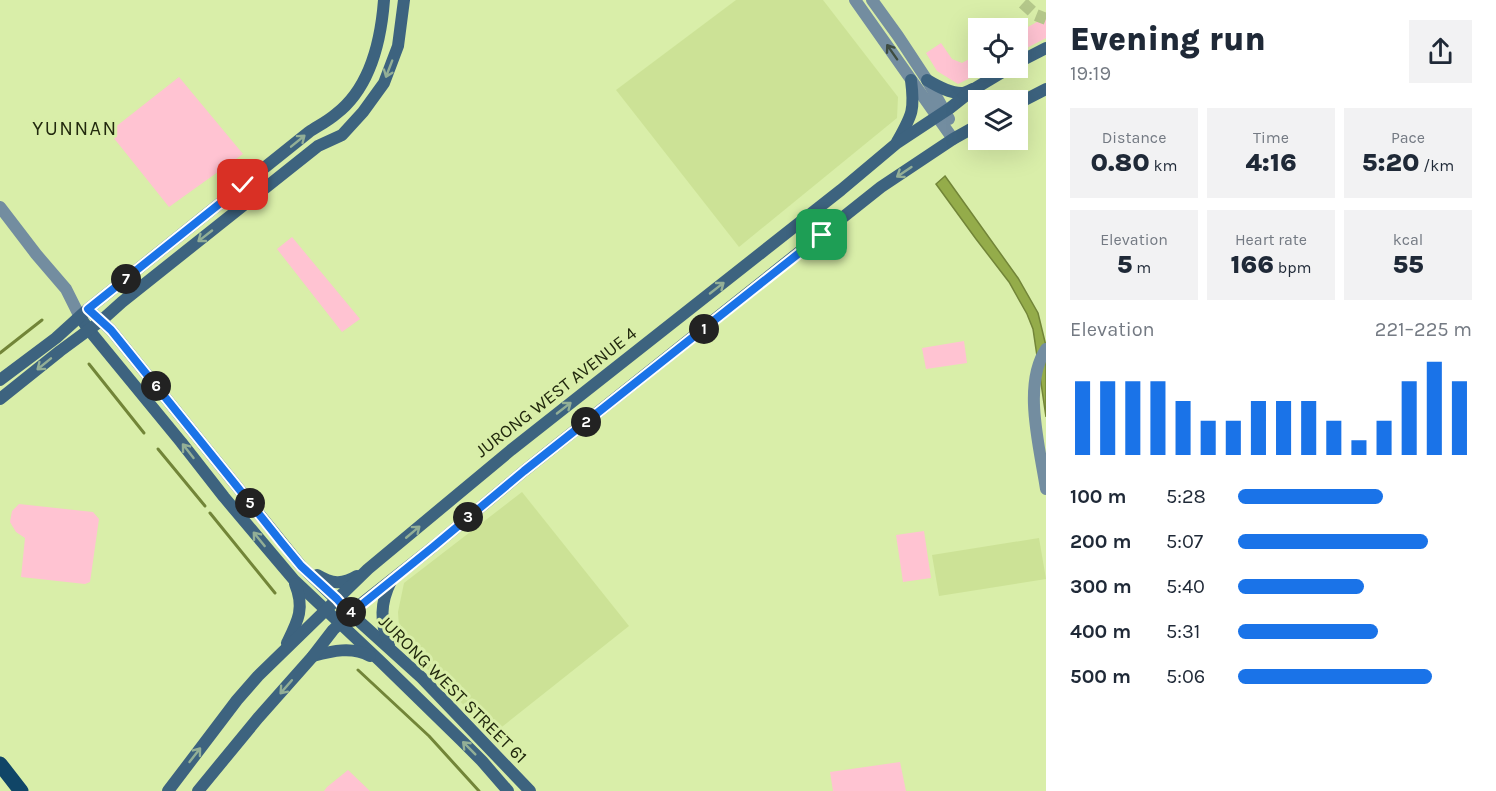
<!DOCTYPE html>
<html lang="en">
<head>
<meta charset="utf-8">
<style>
	body { margin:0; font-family:Karla,sans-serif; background:#f2f2f3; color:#1f2937; height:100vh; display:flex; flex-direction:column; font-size:22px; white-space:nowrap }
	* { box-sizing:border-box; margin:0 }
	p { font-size:20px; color:#747a83 }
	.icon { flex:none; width:33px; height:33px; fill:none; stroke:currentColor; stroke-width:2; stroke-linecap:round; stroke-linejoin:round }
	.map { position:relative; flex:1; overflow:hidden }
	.panel { display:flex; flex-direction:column; background:#fff; width:450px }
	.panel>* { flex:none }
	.buttons { position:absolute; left:968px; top:18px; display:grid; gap:12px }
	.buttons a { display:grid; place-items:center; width:60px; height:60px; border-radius:0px; background:#fff; box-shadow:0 6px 24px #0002; font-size:30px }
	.pin { position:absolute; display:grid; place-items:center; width:51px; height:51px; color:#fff; margin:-26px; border-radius:12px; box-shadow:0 3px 9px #0006 }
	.km { position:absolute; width:30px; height:30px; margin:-15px; border-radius:50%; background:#222; color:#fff; font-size:16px; line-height:30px; text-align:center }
	.round { display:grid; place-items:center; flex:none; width:63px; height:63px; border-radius:0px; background:#f2f2f3 }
	.head { display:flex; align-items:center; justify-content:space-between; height:102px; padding:0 24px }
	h1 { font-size:33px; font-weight:800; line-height:45px }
	.figures { display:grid; grid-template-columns:repeat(3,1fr); gap:9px; height:102px; padding:6px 24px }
	.figures div { display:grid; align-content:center; border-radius:0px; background:#f2f2f3; text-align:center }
	.figures b { font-size:26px; font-weight:800 }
	.figures small { font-size:16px; font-weight:400 }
	.figures p { font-size:16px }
	.chart { height:168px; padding:12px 24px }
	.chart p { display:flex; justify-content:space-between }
	.chart svg { width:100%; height:108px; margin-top:6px; stroke:#1a73e8; stroke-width:6 }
	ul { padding:0 24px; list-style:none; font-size:20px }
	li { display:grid; grid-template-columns:96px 72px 1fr; align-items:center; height:45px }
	li i { height:15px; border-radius:8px; background:#1a73e8 }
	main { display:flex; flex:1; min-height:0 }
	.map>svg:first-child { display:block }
	.built { fill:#cce296 }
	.green { fill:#ffc3d2 }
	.water { fill:#94ac4a; stroke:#728538; stroke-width:1.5 }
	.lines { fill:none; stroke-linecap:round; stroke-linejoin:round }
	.stream { stroke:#728538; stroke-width:3 }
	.street-tunnel { stroke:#b4c78a; stroke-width:12; stroke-dasharray:12 6; stroke-linecap:butt }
	.street { stroke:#738da0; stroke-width:12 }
	.secondary { stroke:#3d637f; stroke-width:12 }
	.primary { stroke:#104567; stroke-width:15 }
	.oneway { stroke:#3e4c41 }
	.oneway2 { stroke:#93af96 }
	.route-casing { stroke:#fff; stroke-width:12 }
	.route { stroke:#1a73e8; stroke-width:8 }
	.labels { text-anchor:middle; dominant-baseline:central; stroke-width:6; stroke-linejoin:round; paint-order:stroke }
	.street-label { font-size:18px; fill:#22290e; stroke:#d9eea9 }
	.neighbourhood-label { font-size:20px; letter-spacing:1.5px; fill:#22290e; stroke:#d9eea9 }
</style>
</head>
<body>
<main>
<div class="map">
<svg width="1046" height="791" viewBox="0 0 1046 791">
	<rect width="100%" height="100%" fill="#d9eea9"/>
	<g class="built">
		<polygon points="736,0 823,0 898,97 897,118 739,247 616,90"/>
		<polygon points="522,492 629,626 493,734 400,642 398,612 404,583"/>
		<polygon points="1039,538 1046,579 939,596 932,555"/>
	</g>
	<g class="green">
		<polygon points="1046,17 1046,38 1017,53 1017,33"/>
		<polygon points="941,43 952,59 962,63 978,54 978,68 990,68 958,84 937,71 926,53"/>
		<polygon points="179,77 243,154 169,207 109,132"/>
		<polygon points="292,237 360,319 342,332 277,249"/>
		<polygon points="964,341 967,363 926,369 922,348"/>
		<polygon points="19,504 93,512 99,519 90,582 85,584 21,577 25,538 16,532 10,522 12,511"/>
		<polygon points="924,531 931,578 903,582 896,535"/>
		<polygon points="900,762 906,791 833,791 830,772"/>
		<polygon points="348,770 370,791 324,791 327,787"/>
	</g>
	<polygon class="water" points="945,176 1018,278 1038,313 1046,346 1046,417 1033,329 1027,314 1009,282 976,239 936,184"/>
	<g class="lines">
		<g class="stream">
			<polyline points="0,353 42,320"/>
			<polyline points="89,364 144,433"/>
			<polyline points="158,449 205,506"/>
			<polyline points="210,513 275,593"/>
			<polyline points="358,670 429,736 479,791"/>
		</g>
		<polyline class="street-tunnel" points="1023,3 1036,15 1046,19"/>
		<g class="street">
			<polyline points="855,0 953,139"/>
			<polyline points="872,0 898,36 927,80 949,119"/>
			<polyline points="0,207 36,254 66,289 80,317"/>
			<path d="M1046 349C1022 385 1040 448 1046 489"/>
		</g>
		<g class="secondary">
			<polyline points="1017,63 1046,48"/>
			<path d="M927 80C937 86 951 94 963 93 967 92 970 90 973 89"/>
			<polyline points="1017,104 1046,89"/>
			<path d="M897 142C912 115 915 111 911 80"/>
			<polyline points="88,309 111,330 301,566 350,613 422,678 530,791"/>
			<polyline points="80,317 89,330 181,442 224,497 294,580 380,661 461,740 482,761 508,791"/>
			<path d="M0 380 56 338 88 309 309 132C318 126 328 121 336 114 370 88 381 40 384 0"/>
			<polyline points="0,399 60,351 102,320 122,302 318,146 342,135 363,112 384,83 398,46 404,0"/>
			<path d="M317 575C332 584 342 585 357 576"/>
			<path d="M287 643C298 621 305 608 295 584"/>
			<path d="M389 645C380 622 380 603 391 581"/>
			<path d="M313 656C332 651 352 646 370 656"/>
			<polyline points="168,791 237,700 258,676 368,569 511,450 841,190 897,143 950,108 974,89 1009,68"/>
			<polyline points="198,791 258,718 313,656 333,630 356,608 433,547 524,471 881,187 953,139 978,125"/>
		</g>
		<polyline class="primary" points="0,764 21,791"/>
	</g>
	<defs><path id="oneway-shaft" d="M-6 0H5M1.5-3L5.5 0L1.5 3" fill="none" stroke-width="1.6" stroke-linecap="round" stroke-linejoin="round" transform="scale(1.5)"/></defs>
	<use class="oneway" href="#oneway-shaft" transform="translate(892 52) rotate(-125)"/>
	<g class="oneway2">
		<use href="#oneway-shaft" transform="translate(389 69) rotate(111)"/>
		<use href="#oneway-shaft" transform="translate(298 141) rotate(-39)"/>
		<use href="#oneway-shaft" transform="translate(904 172) rotate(146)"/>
		<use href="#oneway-shaft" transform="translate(205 236) rotate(142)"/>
		<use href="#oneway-shaft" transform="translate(717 288) rotate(-38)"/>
		<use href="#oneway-shaft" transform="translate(44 364) rotate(141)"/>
		<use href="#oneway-shaft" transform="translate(564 408) rotate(-38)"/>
		<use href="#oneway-shaft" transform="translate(188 451) rotate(-128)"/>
		<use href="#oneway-shaft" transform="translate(413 532) rotate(-40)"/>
		<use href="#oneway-shaft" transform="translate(259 539) rotate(-129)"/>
		<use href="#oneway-shaft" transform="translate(286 687) rotate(131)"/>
		<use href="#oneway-shaft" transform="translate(469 748) rotate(-135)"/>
		<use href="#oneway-shaft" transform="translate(195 755) rotate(-52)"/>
	</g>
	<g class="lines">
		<defs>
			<polyline id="route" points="243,185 88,309 111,330 235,484 282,543 301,566 337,599 350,614 433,547 524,471 822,235"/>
		</defs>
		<use href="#route" class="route-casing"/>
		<use href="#route" class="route"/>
	</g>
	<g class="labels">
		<g class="street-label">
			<text transform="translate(556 392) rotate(-38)">JURONG WEST AVENUE 4</text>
			<text transform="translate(453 689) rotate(45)">JURONG WEST STREET 61</text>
		</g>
		<g class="neighbourhood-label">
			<text x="75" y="128">YUNNAN</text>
		</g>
	</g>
</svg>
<div class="buttons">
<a><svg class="icon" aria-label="locate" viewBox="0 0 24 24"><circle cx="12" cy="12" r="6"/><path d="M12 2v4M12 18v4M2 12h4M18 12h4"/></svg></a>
<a><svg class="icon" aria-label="layers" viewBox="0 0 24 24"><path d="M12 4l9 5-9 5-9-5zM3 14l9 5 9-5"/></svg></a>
</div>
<div class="pin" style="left:822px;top:235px;background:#1e9e55"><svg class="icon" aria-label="arrive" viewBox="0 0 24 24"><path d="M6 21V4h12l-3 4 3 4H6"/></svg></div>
<div class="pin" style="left:243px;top:185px;background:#d93025"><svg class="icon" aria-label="check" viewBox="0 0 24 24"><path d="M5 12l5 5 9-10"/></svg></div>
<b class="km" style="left:704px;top:329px">1</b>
<b class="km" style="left:586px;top:422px">2</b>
<b class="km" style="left:468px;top:517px">3</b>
<b class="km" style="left:351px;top:612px">4</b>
<b class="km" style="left:250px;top:503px">5</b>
<b class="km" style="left:156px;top:386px">6</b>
<b class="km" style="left:126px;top:279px">7</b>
</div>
<section class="panel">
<div class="head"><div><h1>Evening run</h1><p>19:19</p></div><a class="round"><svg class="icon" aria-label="share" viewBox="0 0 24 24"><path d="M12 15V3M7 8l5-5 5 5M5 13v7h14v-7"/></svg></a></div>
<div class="figures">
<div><p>Distance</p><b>0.80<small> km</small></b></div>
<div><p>Time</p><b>4:16</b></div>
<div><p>Pace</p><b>5:20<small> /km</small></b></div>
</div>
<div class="figures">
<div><p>Elevation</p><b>5<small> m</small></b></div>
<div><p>Heart rate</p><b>166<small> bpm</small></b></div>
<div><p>kcal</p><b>55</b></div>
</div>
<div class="chart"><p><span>Elevation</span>221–225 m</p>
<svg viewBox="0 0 160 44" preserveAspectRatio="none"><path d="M5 44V14M15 44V14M25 44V14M35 44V14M45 44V22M55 44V30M65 44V30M75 44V22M85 44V22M95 44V22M105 44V30M115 44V38M125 44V30M135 44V14M145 44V6M155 44V14"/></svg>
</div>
<ul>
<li><b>100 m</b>5:28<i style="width:62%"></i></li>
<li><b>200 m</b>5:07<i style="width:81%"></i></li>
<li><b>300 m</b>5:40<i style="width:54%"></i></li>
<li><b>400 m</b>5:31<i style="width:60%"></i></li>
<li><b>500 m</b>5:06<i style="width:83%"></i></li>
</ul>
</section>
</main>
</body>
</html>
